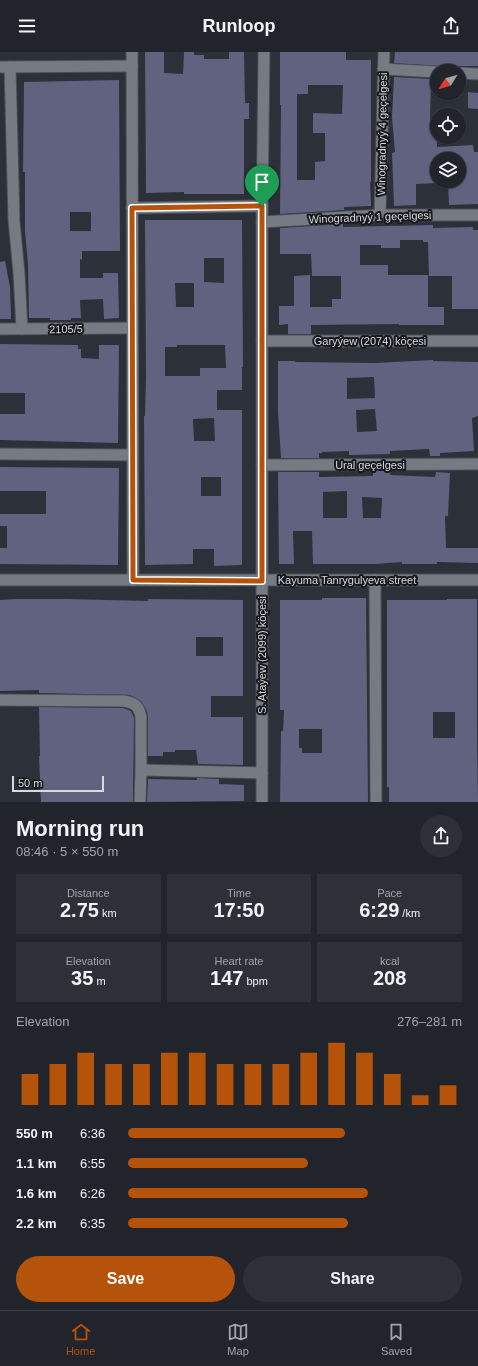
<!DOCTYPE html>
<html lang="en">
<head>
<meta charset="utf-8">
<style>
	body { margin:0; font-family:Helvetica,sans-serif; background:#2d3036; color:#f1f3f6; height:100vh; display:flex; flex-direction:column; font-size:15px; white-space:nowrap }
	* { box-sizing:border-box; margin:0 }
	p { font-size:13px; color:#a2a4a8 }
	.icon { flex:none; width:22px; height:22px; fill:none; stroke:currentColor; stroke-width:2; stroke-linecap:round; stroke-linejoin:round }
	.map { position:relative; height:750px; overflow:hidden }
	.sheet { display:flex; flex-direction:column; background:#21242a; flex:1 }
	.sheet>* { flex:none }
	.needle { width:26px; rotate:233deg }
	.fabs { position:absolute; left:430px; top:12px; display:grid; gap:8px }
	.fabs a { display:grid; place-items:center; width:36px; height:36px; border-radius:50%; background:#21242a; box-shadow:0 1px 3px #0004,0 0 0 1px #3e4147; font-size:20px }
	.scale { position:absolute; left:12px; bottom:10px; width:92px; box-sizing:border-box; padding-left:4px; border:2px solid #d7d9de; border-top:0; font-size:11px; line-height:14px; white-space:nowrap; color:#d7d9de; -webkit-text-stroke:3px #17181c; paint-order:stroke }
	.pin { position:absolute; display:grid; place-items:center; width:34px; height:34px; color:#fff; margin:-41px -17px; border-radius:50% 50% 50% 0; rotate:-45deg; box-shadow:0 0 4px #0007 }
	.pin .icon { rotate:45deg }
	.round { display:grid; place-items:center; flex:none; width:42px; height:42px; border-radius:21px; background:#2d3036 }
	.headline { display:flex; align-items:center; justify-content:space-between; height:68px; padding:0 16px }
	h1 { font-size:22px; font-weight:700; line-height:30px }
	.metrics { display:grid; grid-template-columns:repeat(3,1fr); gap:6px; height:68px; padding:4px 16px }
	.metrics div { display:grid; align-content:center; border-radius:0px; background:#2d3036; text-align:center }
	.metrics b { font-size:20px; font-weight:700 }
	.metrics small { font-size:11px; font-weight:400 }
	.metrics p { font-size:11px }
	.chart { height:112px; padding:8px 16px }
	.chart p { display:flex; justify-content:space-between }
	.chart svg { width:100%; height:72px; margin-top:4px; stroke:#b45309; stroke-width:6 }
	.button { display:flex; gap:8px; margin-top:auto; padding:8px 16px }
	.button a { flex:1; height:46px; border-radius:24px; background:#b45309; color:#fff; font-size:16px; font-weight:700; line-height:46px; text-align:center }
	.button a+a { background:#2d3036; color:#f1f3f6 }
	ul { padding:0 16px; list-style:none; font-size:13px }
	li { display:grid; grid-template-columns:64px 48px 1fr; align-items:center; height:30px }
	li i { height:10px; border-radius:5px; background:#b45309 }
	header { display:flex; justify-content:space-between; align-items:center; height:52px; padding:0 16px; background:#21242a; font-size:18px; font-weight:700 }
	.menu { display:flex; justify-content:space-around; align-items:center; height:56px; border-top:1px solid #3e4147; background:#21242a; font-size:11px; color:#a2a4a8 }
	.menu a { display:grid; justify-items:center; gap:2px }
	.menu .selected { color:#b45309 }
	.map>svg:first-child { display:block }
	.building { fill:#616180; fill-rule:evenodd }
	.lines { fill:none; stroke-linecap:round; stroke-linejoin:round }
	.street-casing { stroke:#4b4e54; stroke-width:13 }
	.street { stroke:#767a83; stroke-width:11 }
	.route-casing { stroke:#fff; stroke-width:8 }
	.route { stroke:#b45309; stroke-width:5 }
	.labels { text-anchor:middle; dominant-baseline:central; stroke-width:4; stroke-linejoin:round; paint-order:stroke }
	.street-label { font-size:11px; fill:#d7d9de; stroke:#17181c }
</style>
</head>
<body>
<header><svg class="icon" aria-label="menu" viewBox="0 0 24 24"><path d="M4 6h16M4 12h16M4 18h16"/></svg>Runloop<svg class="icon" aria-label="share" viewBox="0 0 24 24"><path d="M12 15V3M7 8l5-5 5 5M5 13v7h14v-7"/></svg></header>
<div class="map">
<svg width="478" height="750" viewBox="0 0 478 750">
	<rect width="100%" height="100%" fill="#2c3038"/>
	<g class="building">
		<polygon points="145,0 164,0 164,21 183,22 184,0 194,0 194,3 204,3 204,7 229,7 229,0 244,0 245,51 249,51 249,67 244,67 244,142 184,142 184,140 146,141"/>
		<path d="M280 0H346V8H371V130H370L371 154 344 155V158L280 162 281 53H280ZM308 33H343L342 62 313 61V81H325V109L315 110V128H297V42H308Z"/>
		<polygon points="395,0 478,0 478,14 440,14 394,11"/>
		<polygon points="394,25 431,27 430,67 437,66 437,95 473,93 474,100 478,100 478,152 449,153 448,131 459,130 459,107 437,107 437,131 416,132 416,153 394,154 392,101 395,100 392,65"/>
		<path d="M119 28 120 199H82V208L80 207V226H103V221H118L119 266 104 267 103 247 80 248 81 266H71V268H50V266H29L28 213 25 179V120H23L24 30ZM70 160H91V179H70Z"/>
		<polygon points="468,40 478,41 478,57 468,56"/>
		<path d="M145 168H242L243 315H242V338H217V358H242V513L214 514V497H193V512L145 513 144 364H145L146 324ZM204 206H224V231L204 230ZM175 231H194V255H176ZM177 293H225L226 316H200V324H165V295H177ZM214 366 215 389H194L193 367ZM201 425H221V444H201Z"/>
		<polygon points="343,172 343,175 433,173 433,176 473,175 473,178 478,178 478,257 452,257 452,224 429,224 428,190 423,190 423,188 400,188 400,196 381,196 381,193 360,193 360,213 388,213 388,223 428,223 428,255 444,255 444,273 399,273 399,272 311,273 311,282 288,282 288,272 279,273 279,254 294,254 294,224 310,223 310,255 332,255 332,247 341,247 341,224 312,224 311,202 280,202 280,176"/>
		<polygon points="5,209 10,235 11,267 0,267 0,210"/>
		<polygon points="0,292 78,293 78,297 81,297 81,306 99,307 99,293 119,293 118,391 0,388 0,362 25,362 25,341 0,341"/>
		<path d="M433 308V309L478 310V364L472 366 474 399 440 401V404H430L429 397 390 399V402L349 403V399L322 400V401H319V406H281L278 360V309H295V310L375 311ZM374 325 375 346 347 347V326ZM375 357 377 379 357 380 356 358Z"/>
		<polygon points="0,415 119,416 118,513 0,512 0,496 7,496 7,474 0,474 0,462 46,462 46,439 0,439"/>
		<path d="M373 419H391L390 423 435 425 436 420 450 421 448 464H445L446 496H478V511L437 510V512H402V510L376 512H313L312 479H293L294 512H279L278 420H319V425L373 424ZM347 439V466H323V440ZM362 445 382 446 381 466H363Z"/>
		<path d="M322 546H366L368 750H280L281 679H283L284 658H280V548H322ZM299 677H322V701H302V696H299Z"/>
		<path d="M16 547H66L148 549V547L243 548V644H211V665H243V713L198 712 196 698H175V700H163V704H148V665L147 659 141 649 130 643 39 641V638L0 639V548ZM196 585H223V604H196Z"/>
		<path d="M447 547H477V681L478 750H389V735H387V548H447ZM433 660H455V686H433Z"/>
		<polygon points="39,655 123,656 131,659 134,666 133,750 41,750 39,704 40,704"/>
		<polygon points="197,726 219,727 219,732 244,733 244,749 147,750 148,727 197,728"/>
	</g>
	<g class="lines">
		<defs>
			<g id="street">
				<polyline points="132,0 133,528"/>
				<polyline points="0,15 132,14"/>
				<polyline points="10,15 14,169 19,221 22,277"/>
				<polyline points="383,17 437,20"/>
				<polyline points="459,21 478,22"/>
				<polyline points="132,156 262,154"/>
				<polyline points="380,163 384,0"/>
				<polyline points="262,170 380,163 478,163"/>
				<polyline points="0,277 132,276"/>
				<polyline points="262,289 478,289"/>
				<polyline points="0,402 132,403"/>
				<polyline points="262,413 478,412"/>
				<polyline points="0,528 478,528"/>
				<polyline points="375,528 376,750"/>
				<path d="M0 648 124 649C135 651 139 654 141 665V718"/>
				<polyline points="140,750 141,718 262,721"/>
				<polyline points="262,750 262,170 264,0"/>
			</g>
		</defs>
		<use href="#street" class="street-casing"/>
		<use href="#street" class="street"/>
	</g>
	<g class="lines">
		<defs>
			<polygon id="route" points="262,154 262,529 133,528 132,156"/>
		</defs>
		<use href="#route" class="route-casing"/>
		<use href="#route" class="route"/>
	</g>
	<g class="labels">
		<g class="street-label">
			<text transform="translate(382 82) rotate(-89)">Winogradnyý 4 geçelgesi</text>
			<text transform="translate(370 165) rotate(-2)">Winogradnyý 1 geçelgesi</text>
			<text transform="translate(66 277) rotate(-1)">2105/5</text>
			<text x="370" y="289">Garyýew (2074) köçesi</text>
			<text x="370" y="413">Ural geçelgesi</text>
			<text x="347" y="528">Kayuma Tanrygulyeva street</text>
			<text transform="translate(262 603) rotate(-90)">S. Ataýew (2099) köçesi</text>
		</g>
	</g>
</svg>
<div class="fabs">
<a><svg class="needle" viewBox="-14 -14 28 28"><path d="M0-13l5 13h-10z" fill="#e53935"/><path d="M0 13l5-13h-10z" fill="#a2a4a8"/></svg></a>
<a><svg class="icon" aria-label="locate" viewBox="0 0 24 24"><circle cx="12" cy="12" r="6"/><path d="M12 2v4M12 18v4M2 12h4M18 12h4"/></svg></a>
<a><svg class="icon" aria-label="layers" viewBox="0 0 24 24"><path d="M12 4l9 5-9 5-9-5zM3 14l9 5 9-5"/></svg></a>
</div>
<div class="scale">50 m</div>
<div class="pin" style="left:262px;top:154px;background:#1e9e55"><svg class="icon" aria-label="arrive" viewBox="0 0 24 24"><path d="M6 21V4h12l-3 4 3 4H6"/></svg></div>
</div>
<section class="sheet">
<div class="headline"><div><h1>Morning run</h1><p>08:46 · 5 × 550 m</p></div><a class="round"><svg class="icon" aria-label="share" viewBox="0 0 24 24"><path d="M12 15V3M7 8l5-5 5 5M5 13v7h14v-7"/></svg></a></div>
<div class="metrics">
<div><p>Distance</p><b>2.75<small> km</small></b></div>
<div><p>Time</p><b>17:50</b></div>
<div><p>Pace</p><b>6:29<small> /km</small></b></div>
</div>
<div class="metrics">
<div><p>Elevation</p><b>35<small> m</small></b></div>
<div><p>Heart rate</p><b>147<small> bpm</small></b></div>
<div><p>kcal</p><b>208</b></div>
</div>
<div class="chart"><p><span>Elevation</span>276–281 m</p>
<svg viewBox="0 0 160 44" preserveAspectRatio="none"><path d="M5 44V25M15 44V19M25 44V12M35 44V19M45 44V19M55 44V12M65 44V12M75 44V19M85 44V19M95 44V19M105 44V12M115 44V6M125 44V12M135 44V25M145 44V38M155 44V32"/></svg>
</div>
<ul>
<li><b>550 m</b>6:36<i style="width:65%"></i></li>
<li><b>1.1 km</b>6:55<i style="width:54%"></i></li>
<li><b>1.6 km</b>6:26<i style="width:72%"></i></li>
<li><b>2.2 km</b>6:35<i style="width:66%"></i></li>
</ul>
<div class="button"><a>Save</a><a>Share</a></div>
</section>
<nav class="menu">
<a class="selected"><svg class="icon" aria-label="home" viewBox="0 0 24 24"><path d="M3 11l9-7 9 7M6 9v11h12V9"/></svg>Home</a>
<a><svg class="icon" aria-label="map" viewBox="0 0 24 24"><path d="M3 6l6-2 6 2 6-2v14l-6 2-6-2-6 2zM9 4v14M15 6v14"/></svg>Map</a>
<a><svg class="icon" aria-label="saved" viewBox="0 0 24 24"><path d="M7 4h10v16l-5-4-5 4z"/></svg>Saved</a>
</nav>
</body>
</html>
